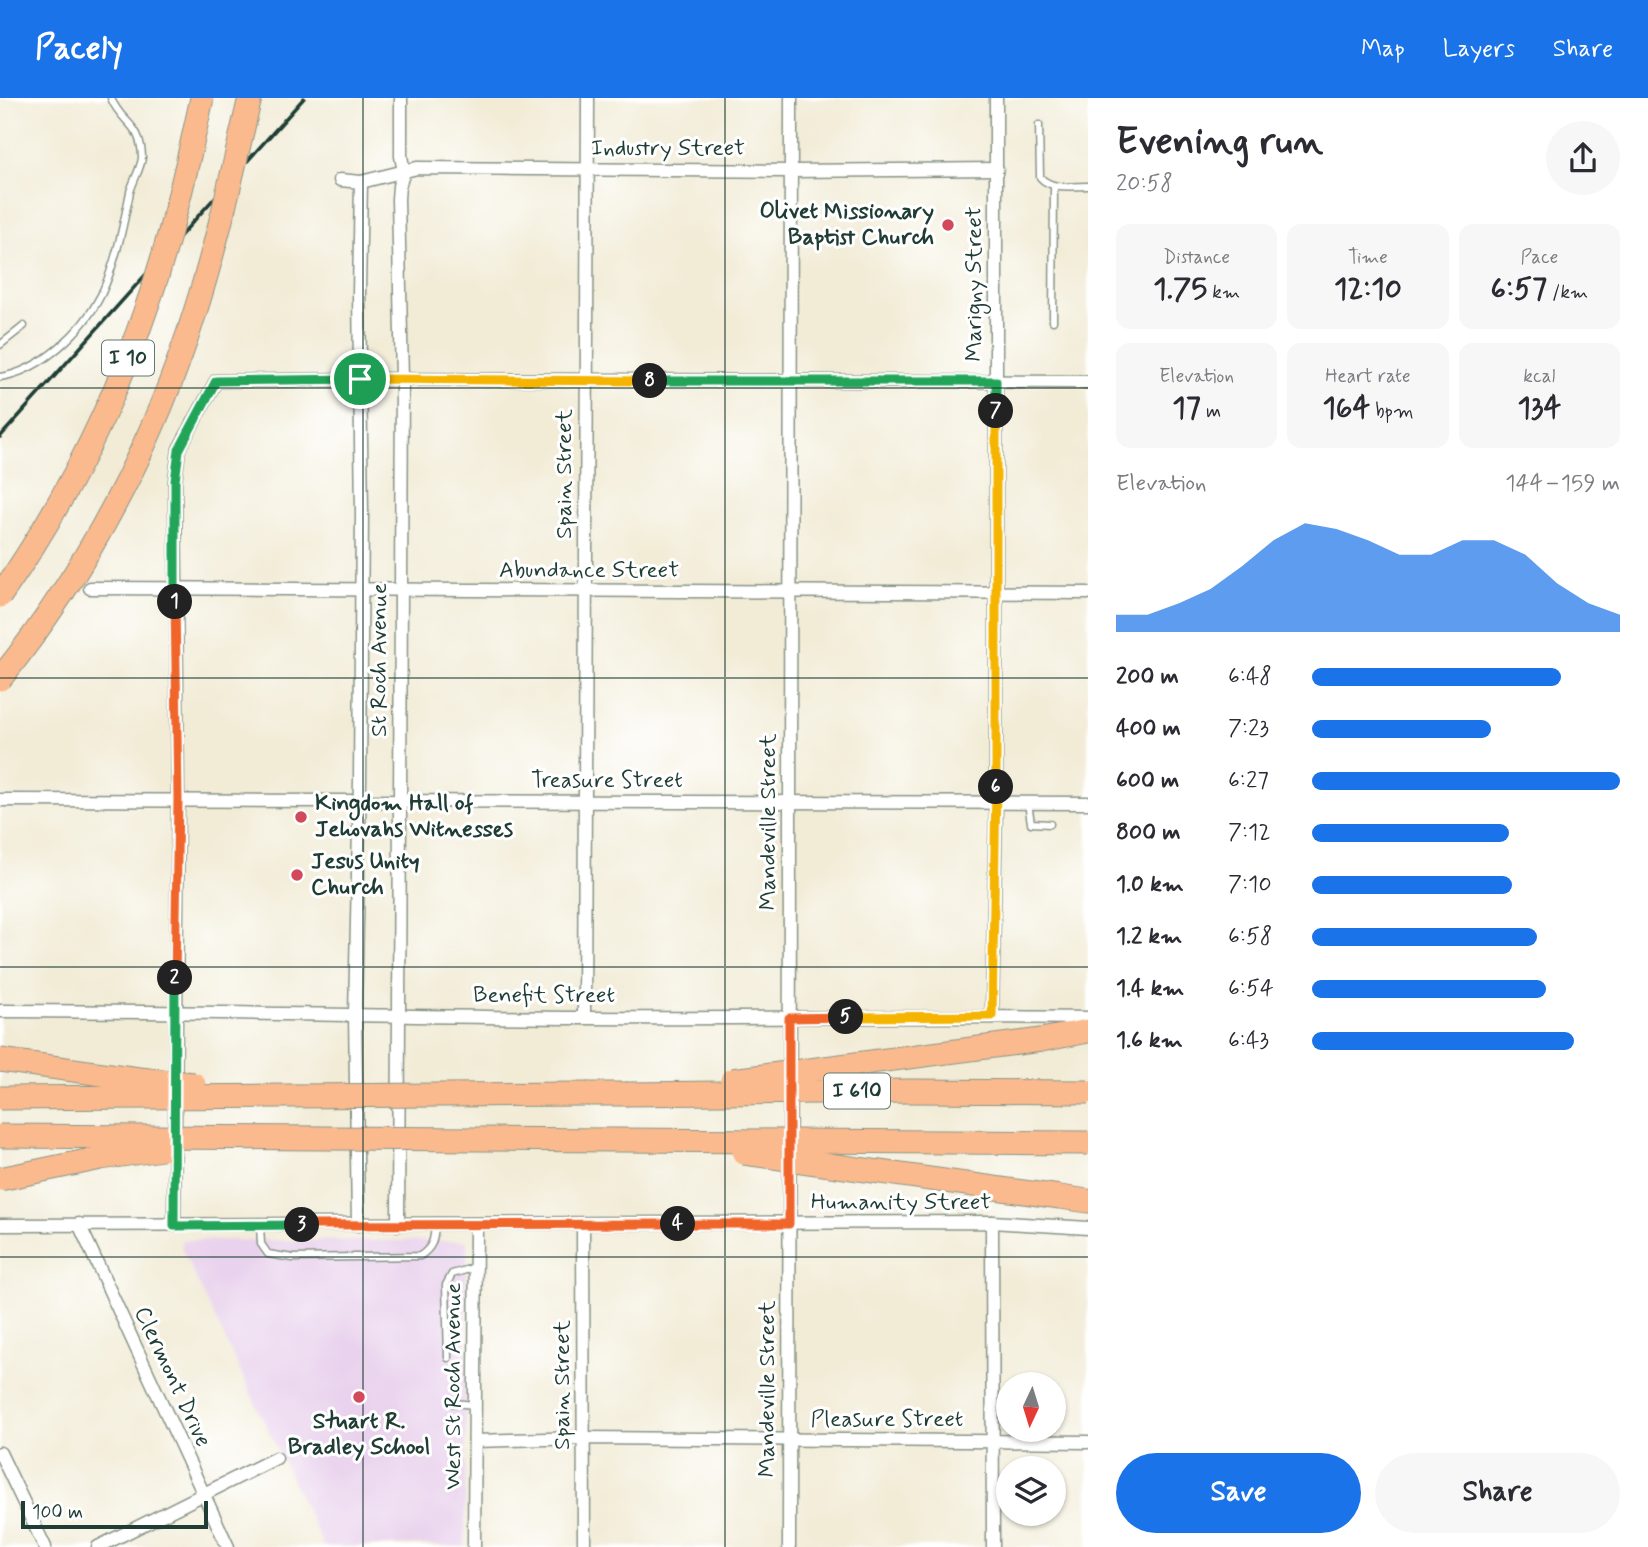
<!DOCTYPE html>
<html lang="en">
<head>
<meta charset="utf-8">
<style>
	body { margin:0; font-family:Mynerve,sans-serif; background:#f7f7f7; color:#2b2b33; height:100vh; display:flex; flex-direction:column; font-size:26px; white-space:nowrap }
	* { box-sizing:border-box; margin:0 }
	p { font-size:23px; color:#7c7c81 }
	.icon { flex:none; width:38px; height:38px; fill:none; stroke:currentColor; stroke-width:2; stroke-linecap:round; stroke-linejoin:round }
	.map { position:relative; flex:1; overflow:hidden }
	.drawer { display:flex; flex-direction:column; background:#fff; width:560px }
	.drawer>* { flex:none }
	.needle { width:46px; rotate:184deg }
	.tools { position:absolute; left:996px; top:1274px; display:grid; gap:14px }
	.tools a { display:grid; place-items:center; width:70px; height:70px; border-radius:50%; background:#fff; box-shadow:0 2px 5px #0004; font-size:35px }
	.scale { position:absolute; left:21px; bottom:18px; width:187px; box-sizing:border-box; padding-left:7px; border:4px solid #1f3d34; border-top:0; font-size:19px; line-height:24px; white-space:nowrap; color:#1f3d34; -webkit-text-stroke:5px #fff; paint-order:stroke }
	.pin { position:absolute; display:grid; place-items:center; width:60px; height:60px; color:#fff; margin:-30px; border:4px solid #fff; border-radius:50%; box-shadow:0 2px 7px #0007 }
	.km { position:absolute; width:35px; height:35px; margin:-18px; border-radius:50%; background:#222; color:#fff; font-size:19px; line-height:35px; text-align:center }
	.round { display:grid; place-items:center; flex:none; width:74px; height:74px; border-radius:37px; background:#f7f7f7 }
	.head { display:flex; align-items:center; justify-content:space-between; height:119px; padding:0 28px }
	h1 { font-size:38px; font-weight:800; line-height:52px }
	.stats { display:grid; grid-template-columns:repeat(3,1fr); gap:10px; height:119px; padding:7px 28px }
	.stats div { display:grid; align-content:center; border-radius:14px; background:#f7f7f7; text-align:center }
	.stats b { font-size:30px; font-weight:800 }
	.stats small { font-size:19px; font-weight:400 }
	.stats p { font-size:19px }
	.chart { height:196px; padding:14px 28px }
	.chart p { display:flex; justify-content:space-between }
	.chart svg { width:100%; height:126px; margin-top:7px; fill:#1a73e8; opacity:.7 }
	.cta { display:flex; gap:14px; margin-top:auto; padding:14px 28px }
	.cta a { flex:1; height:80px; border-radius:42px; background:#1a73e8; color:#fff; font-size:28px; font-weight:800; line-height:80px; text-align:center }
	.cta a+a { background:#f7f7f7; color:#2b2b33 }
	ul { padding:0 28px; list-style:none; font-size:23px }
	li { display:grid; grid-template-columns:112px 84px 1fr; align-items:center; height:52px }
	li i { height:18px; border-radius:9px; background:#1a73e8 }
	header { display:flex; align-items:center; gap:42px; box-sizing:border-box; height:98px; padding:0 35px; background:#1a73e8; color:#fff }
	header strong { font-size:33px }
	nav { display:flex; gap:38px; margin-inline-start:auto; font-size:24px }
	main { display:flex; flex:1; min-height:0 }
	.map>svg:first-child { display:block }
	.built { fill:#e9d2ed }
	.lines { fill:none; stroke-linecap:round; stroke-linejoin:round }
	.service-casing { stroke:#889486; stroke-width:9 }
	.minor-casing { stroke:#889486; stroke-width:15 }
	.motorway-casing { stroke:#889486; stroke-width:25 }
	.service { stroke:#fff; stroke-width:6 }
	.minor { stroke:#fff; stroke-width:12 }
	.motorway { stroke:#fbba8d; stroke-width:23 }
	.rail { stroke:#1f3d34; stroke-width:3.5 }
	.motorway-bridge-casing { stroke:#889486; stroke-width:25; stroke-linecap:butt }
	.motorway-bridge { stroke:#fbba8d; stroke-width:23 }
	.split-1-casing { stroke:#fff; stroke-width:14 }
	.split-2-casing { stroke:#fff; stroke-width:14 }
	.split-3-casing { stroke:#fff; stroke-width:14 }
	.split-4-casing { stroke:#fff; stroke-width:14 }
	.split-5-casing { stroke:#fff; stroke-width:14 }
	.split-6-casing { stroke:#fff; stroke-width:14 }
	.split-7-casing { stroke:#fff; stroke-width:14 }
	.split-8-casing { stroke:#fff; stroke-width:14 }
	.split-9-casing { stroke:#fff; stroke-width:14 }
	.split-1 { stroke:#22a559; stroke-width:9 }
	.split-2 { stroke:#f0652b; stroke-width:9 }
	.split-3 { stroke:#22a559; stroke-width:9 }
	.split-4 { stroke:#f0652b; stroke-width:9 }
	.split-5 { stroke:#f0652b; stroke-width:9 }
	.split-6 { stroke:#f5b400; stroke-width:9 }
	.split-7 { stroke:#f5b400; stroke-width:9 }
	.split-8 { stroke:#22a559; stroke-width:9 }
	.split-9 { stroke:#f5b400; stroke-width:9 }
	.grid { fill:none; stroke:#1f3d34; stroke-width:2; stroke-opacity:0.55 }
	.poi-dot { fill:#d1495b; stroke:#fff; stroke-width:2.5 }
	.labels { text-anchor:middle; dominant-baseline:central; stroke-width:6; stroke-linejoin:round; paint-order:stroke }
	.shield { fill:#fff; stroke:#627771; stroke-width:2 }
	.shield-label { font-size:21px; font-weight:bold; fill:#1f3d34 }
	.street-label { font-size:23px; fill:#1f3d34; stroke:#fff }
	.poi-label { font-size:23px; font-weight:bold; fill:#1f3d34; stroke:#fff; text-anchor:start }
</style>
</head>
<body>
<header>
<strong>Pacely</strong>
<nav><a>Map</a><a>Layers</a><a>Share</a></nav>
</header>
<main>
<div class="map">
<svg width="1088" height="1449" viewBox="0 0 1088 1449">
	<rect width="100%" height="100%" fill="#fff"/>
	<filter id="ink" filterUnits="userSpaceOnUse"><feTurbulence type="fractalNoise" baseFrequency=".0143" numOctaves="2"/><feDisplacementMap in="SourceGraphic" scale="14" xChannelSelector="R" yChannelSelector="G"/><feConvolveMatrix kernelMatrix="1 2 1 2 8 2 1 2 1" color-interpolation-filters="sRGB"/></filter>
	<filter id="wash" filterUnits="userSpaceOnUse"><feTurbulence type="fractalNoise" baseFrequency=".00686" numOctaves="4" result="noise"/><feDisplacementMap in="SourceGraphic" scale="28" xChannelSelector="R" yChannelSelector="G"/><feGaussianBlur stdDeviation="1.57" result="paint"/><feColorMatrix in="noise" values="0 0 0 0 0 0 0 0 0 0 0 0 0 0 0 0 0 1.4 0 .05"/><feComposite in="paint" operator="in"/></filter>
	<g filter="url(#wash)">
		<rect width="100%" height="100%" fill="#f2ecd7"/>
		<polygon class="built" points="181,1142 467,1143 465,1449 421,1447 324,1449 182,1151"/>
	</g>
	<g filter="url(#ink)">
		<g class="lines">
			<defs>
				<g id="service">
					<path d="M1039 27 1040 79C1051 92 1072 88 1088 88"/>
					<polyline points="1053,223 1054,88"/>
					<polyline points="0,247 24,228"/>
					<path d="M0 279C41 273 83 233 101 197 116 165 123 128 130 94 133 83 142 68 142 59 141 24 121 26 111 0"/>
					<polyline points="1028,705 1031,725 1050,726"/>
					<path d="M260 1127 261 1146 268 1156 293 1160 420 1158C433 1149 434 1142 435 1127"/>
					<polyline points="448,1260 446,1187 452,1176 476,1169"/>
					<polyline points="453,1305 475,1307"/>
				</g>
				<g id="minor">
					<polyline points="340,82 361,84 417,70 790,73 997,71"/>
					<polyline points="90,490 1088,495"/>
					<polyline points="0,702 1088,705"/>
					<path d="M0 913C195 913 390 919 585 920 753 921 920 917 1088 920"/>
					<polyline points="992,918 996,705 996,0"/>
					<polyline points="584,920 588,0"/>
					<polyline points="992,1124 993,1449"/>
					<polyline points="79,1126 228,1449"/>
					<polyline points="583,1126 584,1449"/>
					<polyline points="0,1127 992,1124 1088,1130"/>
					<polyline points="174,1127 178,701 175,383 179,351 216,283 360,281 1088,284"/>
					<polyline points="358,1127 355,916 360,682 362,415 359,195 361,84"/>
					<polyline points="398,1127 402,281 398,101 399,88 404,74 401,58 401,0"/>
					<polyline points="475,1343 584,1340 1088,1344"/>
					<polyline points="0,1355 45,1449"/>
					<polyline points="98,1449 276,1360"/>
					<polyline points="474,1449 476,1126"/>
					<polyline points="789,1449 791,0"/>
				</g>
				<g id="motorway">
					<polyline points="1041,942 1088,933"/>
					<polyline points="589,996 625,996"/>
					<polyline points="1060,1099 1088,1103"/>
				</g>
			</defs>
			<use href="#service" class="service-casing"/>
			<use href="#minor" class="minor-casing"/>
			<use href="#motorway" class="motorway-casing"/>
			<use href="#service" class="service"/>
			<use href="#minor" class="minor"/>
			<use href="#motorway" class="motorway"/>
			<polyline class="rail" points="0,339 304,0"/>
			<defs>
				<g id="motorway-bridge">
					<path d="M0 498C63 408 113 309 148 205 171 139 187 69 202 0"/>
					<path d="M0 581C87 473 155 344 196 211 218 142 233 71 250 0"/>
					<polyline points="0,962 139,981 194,986"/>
					<polyline points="732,982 1041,942"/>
					<polyline points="625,996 910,993 1088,994"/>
					<polyline points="0,1000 589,996"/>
					<polyline points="0,1038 1088,1045"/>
					<polyline points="744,1055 1060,1099"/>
					<polyline points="0,1081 101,1060 162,1051"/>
				</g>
			</defs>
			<use href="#motorway-bridge" class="motorway-bridge-casing"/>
			<use href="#motorway-bridge" class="motorway-bridge"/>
		</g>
	</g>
	<g class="lines" filter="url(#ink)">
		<defs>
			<polyline id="split-1" points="175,504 175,383 179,352 216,283 360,281"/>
			<polyline id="split-2" points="175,504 178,701 175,880"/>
			<polyline id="split-3" points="175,880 174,1128 302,1127"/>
			<polyline id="split-4" points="302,1127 678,1126"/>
			<polyline id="split-5" points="678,1126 789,1126 789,920 846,919"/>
			<polyline id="split-6" points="846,919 992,918 996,689"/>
			<polyline id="split-7" points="996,313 996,689"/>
			<polyline id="split-8" points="650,283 996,283 996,313"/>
			<polyline id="split-9" points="360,281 650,283"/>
		</defs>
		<use href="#split-1" class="split-1-casing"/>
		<use href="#split-2" class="split-2-casing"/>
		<use href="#split-3" class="split-3-casing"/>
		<use href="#split-4" class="split-4-casing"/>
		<use href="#split-5" class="split-5-casing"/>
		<use href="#split-6" class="split-6-casing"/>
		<use href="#split-7" class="split-7-casing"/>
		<use href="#split-8" class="split-8-casing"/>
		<use href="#split-9" class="split-9-casing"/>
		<use href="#split-1" class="split-1"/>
		<use href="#split-2" class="split-2"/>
		<use href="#split-3" class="split-3"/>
		<use href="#split-4" class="split-4"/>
		<use href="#split-5" class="split-5"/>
		<use href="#split-6" class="split-6"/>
		<use href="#split-7" class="split-7"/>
		<use href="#split-8" class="split-8"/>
		<use href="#split-9" class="split-9"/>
	</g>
	<path class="grid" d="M363 0V1449M725 0V1449M0 290H1088M0 580H1088M0 869H1088M0 1159H1088"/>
	<g class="poi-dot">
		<circle cx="948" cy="127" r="7"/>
		<circle cx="301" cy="719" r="7"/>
		<circle cx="297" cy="777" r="7"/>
		<circle cx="359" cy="1299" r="7"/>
	</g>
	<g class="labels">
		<g class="shield">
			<rect x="102" y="242.5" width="52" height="35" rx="5"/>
			<rect x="824" y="975.5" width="66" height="35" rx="5"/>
		</g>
		<g class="shield-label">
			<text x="128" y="260">I 10</text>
			<text x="857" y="993">I 610</text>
		</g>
		<g class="street-label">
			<text x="668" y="51">Industry Street</text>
			<text transform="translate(975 186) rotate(-90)">Marigny Street</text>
			<text transform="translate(565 376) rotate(-90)">Spain Street</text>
			<text x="589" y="473">Abundance Street</text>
			<text transform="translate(380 562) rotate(-90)">St Roch Avenue</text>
			<text x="607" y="683">Treasure Street</text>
			<text transform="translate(769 724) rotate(-90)">Mandeville Street</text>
			<text x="544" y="898">Benefit Street</text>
			<text x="901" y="1105">Humanity Street</text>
			<text transform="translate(172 1279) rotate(65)">Clermont Drive</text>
			<text transform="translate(563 1287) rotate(-90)">Spain Street</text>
			<text transform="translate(454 1288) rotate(-90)">West St Roch Avenue</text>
			<text transform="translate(768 1291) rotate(-90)">Mandeville Street</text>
			<text x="887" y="1322">Pleasure Street</text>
		</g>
		<g class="poi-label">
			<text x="934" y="114" text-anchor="end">Olivet Missionary<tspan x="934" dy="26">Baptist Church</tspan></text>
			<text x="315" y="706">Kingdom Hall of<tspan x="315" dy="26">Jehovahs Witnesses</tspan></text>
			<text x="311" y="764">Jesus Unity<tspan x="311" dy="26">Church</tspan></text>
			<text x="359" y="1324" text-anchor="middle">Stuart R.<tspan x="359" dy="26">Bradley School</tspan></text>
		</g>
	</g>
</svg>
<div class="tools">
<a><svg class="needle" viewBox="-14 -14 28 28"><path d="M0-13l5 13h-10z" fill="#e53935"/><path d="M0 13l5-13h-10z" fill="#7c7c81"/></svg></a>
<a><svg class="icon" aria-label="layers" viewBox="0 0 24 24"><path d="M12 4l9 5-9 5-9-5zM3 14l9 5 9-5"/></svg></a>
</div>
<div class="scale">100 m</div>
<div class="pin" style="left:360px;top:281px;background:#1e9e55"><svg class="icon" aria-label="arrive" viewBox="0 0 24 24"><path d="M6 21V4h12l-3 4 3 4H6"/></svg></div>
<b class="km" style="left:175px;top:504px">1</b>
<b class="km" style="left:175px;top:880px">2</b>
<b class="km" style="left:302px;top:1127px">3</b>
<b class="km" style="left:678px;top:1126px">4</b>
<b class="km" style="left:846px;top:919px">5</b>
<b class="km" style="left:996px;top:689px">6</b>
<b class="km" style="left:996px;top:313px">7</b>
<b class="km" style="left:650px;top:283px">8</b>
</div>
<section class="drawer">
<div class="head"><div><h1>Evening run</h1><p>20:58</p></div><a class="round"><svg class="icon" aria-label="share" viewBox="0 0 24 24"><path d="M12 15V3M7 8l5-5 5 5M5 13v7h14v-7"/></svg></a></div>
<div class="stats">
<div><p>Distance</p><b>1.75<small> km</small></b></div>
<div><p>Time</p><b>12:10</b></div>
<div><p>Pace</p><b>6:57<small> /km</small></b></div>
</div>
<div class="stats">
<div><p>Elevation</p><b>17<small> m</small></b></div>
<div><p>Heart rate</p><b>164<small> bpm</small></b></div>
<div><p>kcal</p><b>134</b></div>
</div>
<div class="chart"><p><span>Elevation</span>144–159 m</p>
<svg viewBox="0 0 160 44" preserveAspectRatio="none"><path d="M0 44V38L10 38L20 34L30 29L40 21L50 12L60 6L70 8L80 12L90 17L100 17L110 12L120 12L130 17L140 27L150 34L160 38V44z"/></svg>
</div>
<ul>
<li><b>200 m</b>6:48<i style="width:81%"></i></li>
<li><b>400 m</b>7:23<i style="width:58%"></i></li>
<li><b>600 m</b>6:27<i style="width:100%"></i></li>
<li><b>800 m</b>7:12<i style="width:64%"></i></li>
<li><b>1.0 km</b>7:10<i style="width:65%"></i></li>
<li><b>1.2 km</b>6:58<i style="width:73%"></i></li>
<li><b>1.4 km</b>6:54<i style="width:76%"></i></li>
<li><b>1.6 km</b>6:43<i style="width:85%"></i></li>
</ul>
<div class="cta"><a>Save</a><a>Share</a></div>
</section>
</main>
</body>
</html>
